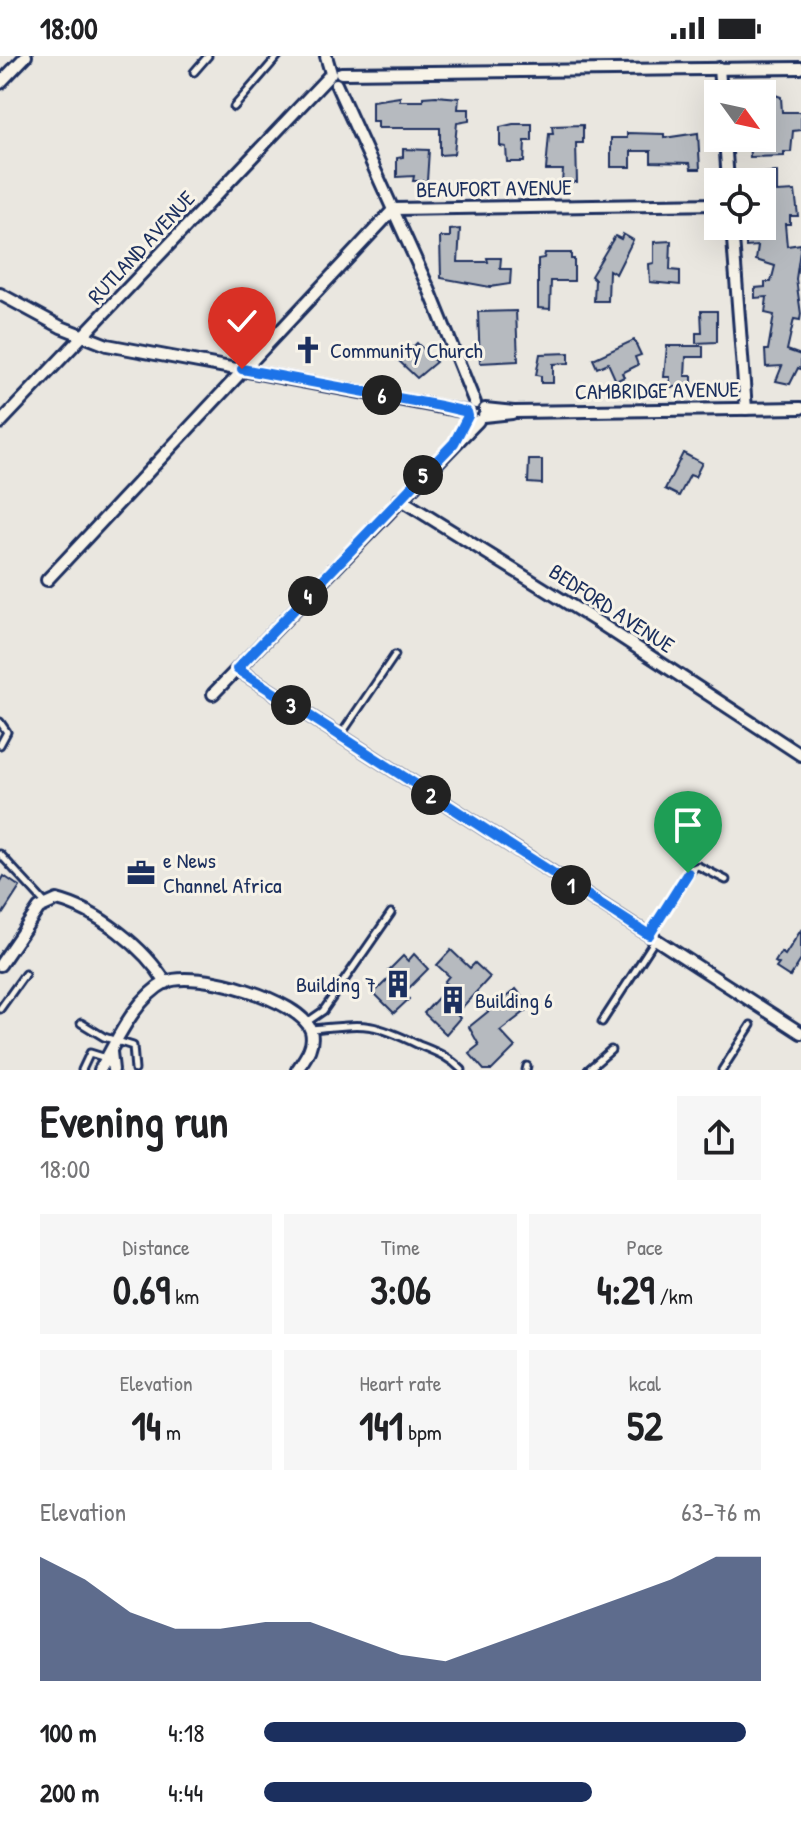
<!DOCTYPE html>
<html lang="en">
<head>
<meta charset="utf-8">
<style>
	body { margin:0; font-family:"Patrick Hand",sans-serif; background:#f6f6f6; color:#202124; height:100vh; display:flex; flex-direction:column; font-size:30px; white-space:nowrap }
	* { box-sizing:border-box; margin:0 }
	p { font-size:26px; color:#757577 }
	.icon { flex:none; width:44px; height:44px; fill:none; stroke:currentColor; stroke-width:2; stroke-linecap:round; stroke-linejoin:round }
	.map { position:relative; height:1014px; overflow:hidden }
	.details { display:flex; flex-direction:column; background:#fff; flex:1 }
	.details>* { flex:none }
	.needle { width:52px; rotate:123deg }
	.controls { position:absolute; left:704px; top:24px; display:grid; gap:16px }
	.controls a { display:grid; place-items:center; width:72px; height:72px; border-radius:0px; background:#fff; box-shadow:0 8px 32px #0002; font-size:40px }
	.pin { position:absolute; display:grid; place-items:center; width:68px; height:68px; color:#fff; margin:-82px -34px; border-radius:50% 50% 50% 0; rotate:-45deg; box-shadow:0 0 8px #0007 }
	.pin .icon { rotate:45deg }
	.km { position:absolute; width:40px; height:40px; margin:-20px; border-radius:50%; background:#222; color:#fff; font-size:22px; line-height:40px; text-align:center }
	.round { display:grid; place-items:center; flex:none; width:84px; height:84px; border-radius:0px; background:#f6f6f6 }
	.headline { display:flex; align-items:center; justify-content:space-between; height:136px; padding:0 40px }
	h1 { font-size:44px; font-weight:800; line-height:60px }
	.figures { display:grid; grid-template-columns:repeat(3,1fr); gap:12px; height:136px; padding:8px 40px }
	.figures div { display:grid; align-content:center; border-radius:0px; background:#f6f6f6; text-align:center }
	.figures b { font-size:40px; font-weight:800 }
	.figures small { font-size:22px; font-weight:400 }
	.figures p { font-size:22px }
	.chart { height:224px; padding:16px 40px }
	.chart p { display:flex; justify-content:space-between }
	.chart svg { width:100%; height:144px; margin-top:8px; fill:#1b2f5e; opacity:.7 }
	ul { padding:0 40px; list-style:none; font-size:26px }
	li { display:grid; grid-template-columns:128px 96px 1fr; align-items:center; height:60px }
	li i { height:20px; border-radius:10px; background:#1b2f5e }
	.status { display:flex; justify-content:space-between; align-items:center; height:56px; padding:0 40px; background:#fff; direction:ltr }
	.status svg { height:22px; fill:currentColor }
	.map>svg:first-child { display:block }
	.building { fill:#b6babf; stroke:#1b2f5e; stroke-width:2 }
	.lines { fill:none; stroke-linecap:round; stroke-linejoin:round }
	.lane-casing { stroke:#1b2f5e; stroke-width:11 }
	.street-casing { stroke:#1b2f5e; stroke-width:16 }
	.lane { stroke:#f7f3e8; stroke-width:5 }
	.street { stroke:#f7f3e8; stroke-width:10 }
	.route-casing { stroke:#fff; stroke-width:16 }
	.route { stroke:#1a73e8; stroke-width:10 }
	.labels { text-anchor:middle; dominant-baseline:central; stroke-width:6; stroke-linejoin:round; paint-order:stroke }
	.street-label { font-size:22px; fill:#1b2f5e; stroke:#f7f3e8 }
	.poi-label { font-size:22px; fill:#1b2f5e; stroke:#f7f3e8; text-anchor:start }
</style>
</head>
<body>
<div class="status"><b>18:00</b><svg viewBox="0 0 49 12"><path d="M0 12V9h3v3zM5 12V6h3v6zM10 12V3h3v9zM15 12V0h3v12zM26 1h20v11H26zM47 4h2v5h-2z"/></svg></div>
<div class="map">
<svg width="801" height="1014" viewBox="0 0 801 1014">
	<rect width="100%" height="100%" fill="#eae7e0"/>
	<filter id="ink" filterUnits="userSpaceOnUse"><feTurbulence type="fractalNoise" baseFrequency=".0125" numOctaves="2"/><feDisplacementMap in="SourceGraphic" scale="16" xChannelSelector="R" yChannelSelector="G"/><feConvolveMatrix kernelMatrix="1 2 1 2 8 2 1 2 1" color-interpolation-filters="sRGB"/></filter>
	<g filter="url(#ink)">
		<g class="building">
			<polygon points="767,36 781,41 782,56 801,56 801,74 793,75 791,96 784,96 784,100 750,101 749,82 762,82 762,48"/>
			<polygon points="436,40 459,42 458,53 469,53 469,65 457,67 454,98 440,99 440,72 378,72 378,65 372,65 372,45 400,41 400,45 423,45 423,41"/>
			<polygon points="513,68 532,68 532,85 525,85 524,106 507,106 506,91 500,90 500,71"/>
			<polygon points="583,69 583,87 576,87 577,126 562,126 563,114 546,114 549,78 553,78 552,70"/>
			<polygon points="627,77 664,78 664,82 698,77 700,113 691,113 690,107 651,106 651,95 631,95 631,111 611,111 611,82 627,82"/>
			<polygon points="403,93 429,94 427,125 413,125 414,120 397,121 397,102 403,101"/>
			<polygon points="777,116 777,136 795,135 798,160 790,160 790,168 785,168 787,190 801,188 796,223 801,258 800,264 794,263 787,294 801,299 801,313 798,312 790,328 776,325 782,310 766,311 765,294 768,294 774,259 765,257 767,241 755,242 755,232 765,231 765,226 771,226 775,210 756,204 758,190 746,191 746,182 762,181 762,126 736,126 736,119"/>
			<polygon points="460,173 458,206 488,206 487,202 501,202 500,213 511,213 510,228 490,231 441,222 440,181 450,181 450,174"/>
			<polygon points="623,178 633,184 616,218 609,214 608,245 594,245 595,224 591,220 615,180 621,183"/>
			<polygon points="671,185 670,214 680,215 680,229 650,226 649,208 654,207 654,186"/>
			<polygon points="545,197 571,197 571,203 574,203 574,225 551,225 550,253 538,252 538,203 544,202"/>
			<polygon points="516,255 518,305 480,307 478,256"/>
			<polygon points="701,255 717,255 717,286 696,287 696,277 702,277"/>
			<polygon points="634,284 641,299 635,301 638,309 622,317 624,321 616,325 608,307 597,312 593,303"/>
			<polygon points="417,287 436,306 417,322 399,305"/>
			<polygon points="667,290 703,290 703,301 686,301 685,320 692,320 692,331 670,331 670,321 664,321"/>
			<polygon points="569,297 569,307 553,308 553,327 541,327 541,320 536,319 540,298"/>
			<polygon points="683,397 702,407 695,421 690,419 679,440 665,433"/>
			<polygon points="529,404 542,404 542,428 528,427"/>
			<polygon points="4,820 20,831 0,862 0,827"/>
			<polygon points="801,874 801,904 790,921 776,912 779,908 775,906 781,896 785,899"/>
			<polygon points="451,894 470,912 475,907 490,921 456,958 460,962 446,978 424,957 449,930 444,926 449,920 437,909"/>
			<polygon points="414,898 428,913 404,937 409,943 394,957 374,937 392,919 388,915 403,900 408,905"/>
			<polygon points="516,933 531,951 500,975 515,991 492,1014 484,1014 469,997 479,989 469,971"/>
		</g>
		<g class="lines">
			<defs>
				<g id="lane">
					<polyline points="194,16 208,0"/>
					<polyline points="234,51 278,0"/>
					<polyline points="0,666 7,676 0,689"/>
					<polyline points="340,680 395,599"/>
					<polyline points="0,798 45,847"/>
					<polyline points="649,879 693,812 698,810 726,824"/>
					<polyline points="0,953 25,918"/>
					<polyline points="307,966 323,955 391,857"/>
					<polyline points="602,966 655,884"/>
					<polyline points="81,967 104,981 133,990 135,1014"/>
					<path d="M311 973C366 968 369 965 419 989 436 996 448 1000 462 1014"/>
					<polyline points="82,1014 90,997 106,1002"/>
					<polyline points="526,1014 527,1010"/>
					<polyline points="588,1014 611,994"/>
					<polyline points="722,1014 751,969"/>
				</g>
				<g id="street">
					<polyline points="326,0 331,17"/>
					<polyline points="719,12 721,38"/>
					<polyline points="341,17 801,12"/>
					<polyline points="0,27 26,0"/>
					<polyline points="336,28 429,233 475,347"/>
					<polyline points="725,82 728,126"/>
					<polyline points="732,170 746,353"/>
					<polyline points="0,238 61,271 107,289 467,356"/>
					<polyline points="485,353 514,356 801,352"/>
					<polyline points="484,360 512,357"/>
					<polyline points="0,367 329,20"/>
					<polyline points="400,443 601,568 801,699"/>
					<polyline points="47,524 394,153 718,148"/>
					<polyline points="237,613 801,977"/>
					<polyline points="213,638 478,365"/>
					<path d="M0 909 39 852 57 844C97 854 144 891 166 927"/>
					<polyline points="111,996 113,1014"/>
					<path d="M100 1014C116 986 135 942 166 926 195 913 302 944 311 975 315 990 305 1002 297 1014"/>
				</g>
			</defs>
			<use href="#lane" class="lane-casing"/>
			<use href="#street" class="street-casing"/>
			<use href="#lane" class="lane"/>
			<use href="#street" class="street"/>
		</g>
	</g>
	<g class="lines" filter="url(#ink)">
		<defs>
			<polyline id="route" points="242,313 441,350 467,356 468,360 454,387 237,613 649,879 688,817"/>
		</defs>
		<use href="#route" class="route-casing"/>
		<use href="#route" class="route"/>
	</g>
	<defs>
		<symbol id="church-bare" viewBox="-9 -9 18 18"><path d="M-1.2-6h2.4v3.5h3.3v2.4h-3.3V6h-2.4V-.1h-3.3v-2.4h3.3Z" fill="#1b2f5e" stroke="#f7f3e8" stroke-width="2.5" paint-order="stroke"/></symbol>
		<symbol id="office-bare" viewBox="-9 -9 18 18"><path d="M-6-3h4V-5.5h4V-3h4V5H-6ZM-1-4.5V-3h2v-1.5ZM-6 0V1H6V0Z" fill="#1b2f5e" stroke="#f7f3e8" stroke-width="2.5" paint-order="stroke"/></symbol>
		<symbol id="building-bare" viewBox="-9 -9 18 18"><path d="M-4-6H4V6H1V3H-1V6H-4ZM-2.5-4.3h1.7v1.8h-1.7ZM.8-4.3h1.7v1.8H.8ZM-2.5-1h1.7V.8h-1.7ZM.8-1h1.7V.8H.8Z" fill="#1b2f5e" stroke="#f7f3e8" stroke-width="2.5" paint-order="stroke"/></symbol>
	</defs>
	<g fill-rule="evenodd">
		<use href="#church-bare" x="288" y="274" width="40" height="40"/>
		<use href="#office-bare" x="121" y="797" width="40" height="40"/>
		<use href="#building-bare" x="378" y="908" width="40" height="40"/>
		<use href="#building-bare" x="433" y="924" width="40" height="40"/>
	</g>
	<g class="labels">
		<g class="street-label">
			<text transform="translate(494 132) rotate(-1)">BEAUFORT AVENUE</text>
			<text transform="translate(141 191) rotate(-47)">RUTLAND AVENUE</text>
			<text transform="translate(657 334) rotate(-1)">CAMBRIDGE AVENUE</text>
			<text transform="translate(612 552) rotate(33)">BEDFORD AVENUE</text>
		</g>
		<g class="poi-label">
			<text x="330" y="294">Community Church</text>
			<text x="163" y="804">e News<tspan x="163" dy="25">Channel Africa</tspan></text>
			<text x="376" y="928" text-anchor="end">Building 7</text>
			<text x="475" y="944">Building 6</text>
		</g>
	</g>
</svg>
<div class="controls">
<a><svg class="needle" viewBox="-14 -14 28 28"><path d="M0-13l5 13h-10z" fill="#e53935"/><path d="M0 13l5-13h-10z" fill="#757577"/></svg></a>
<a><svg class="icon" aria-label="locate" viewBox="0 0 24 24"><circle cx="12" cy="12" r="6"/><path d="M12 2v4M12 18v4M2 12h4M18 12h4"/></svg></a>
</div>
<div class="pin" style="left:688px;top:817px;background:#1e9e55"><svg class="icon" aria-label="arrive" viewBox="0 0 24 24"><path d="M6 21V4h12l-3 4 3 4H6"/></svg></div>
<div class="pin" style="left:242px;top:313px;background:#d93025"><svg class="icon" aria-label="check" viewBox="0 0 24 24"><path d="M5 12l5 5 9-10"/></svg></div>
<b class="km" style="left:571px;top:829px">1</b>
<b class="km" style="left:431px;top:739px">2</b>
<b class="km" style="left:291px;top:649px">3</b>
<b class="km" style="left:308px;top:540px">4</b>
<b class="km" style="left:423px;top:419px">5</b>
<b class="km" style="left:382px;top:339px">6</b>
</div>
<section class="details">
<div class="headline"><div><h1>Evening run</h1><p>18:00</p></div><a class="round"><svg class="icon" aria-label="share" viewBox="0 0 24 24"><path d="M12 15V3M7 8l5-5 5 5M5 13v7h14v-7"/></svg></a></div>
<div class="figures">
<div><p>Distance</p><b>0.69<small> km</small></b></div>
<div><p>Time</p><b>3:06</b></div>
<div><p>Pace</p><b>4:29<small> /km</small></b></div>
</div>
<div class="figures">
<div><p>Elevation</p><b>14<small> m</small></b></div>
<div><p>Heart rate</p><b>141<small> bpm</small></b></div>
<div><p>kcal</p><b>52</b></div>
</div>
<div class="chart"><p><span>Elevation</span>63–76 m</p>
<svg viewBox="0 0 160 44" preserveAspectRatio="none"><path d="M0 44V6L10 13L20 23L30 28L40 28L50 26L60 26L70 31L80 36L90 38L100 33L110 28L120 23L130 18L140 13L150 6L160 6V44z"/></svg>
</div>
<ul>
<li><b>100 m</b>4:18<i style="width:97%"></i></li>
<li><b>200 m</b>4:44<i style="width:66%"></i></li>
</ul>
</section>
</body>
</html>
